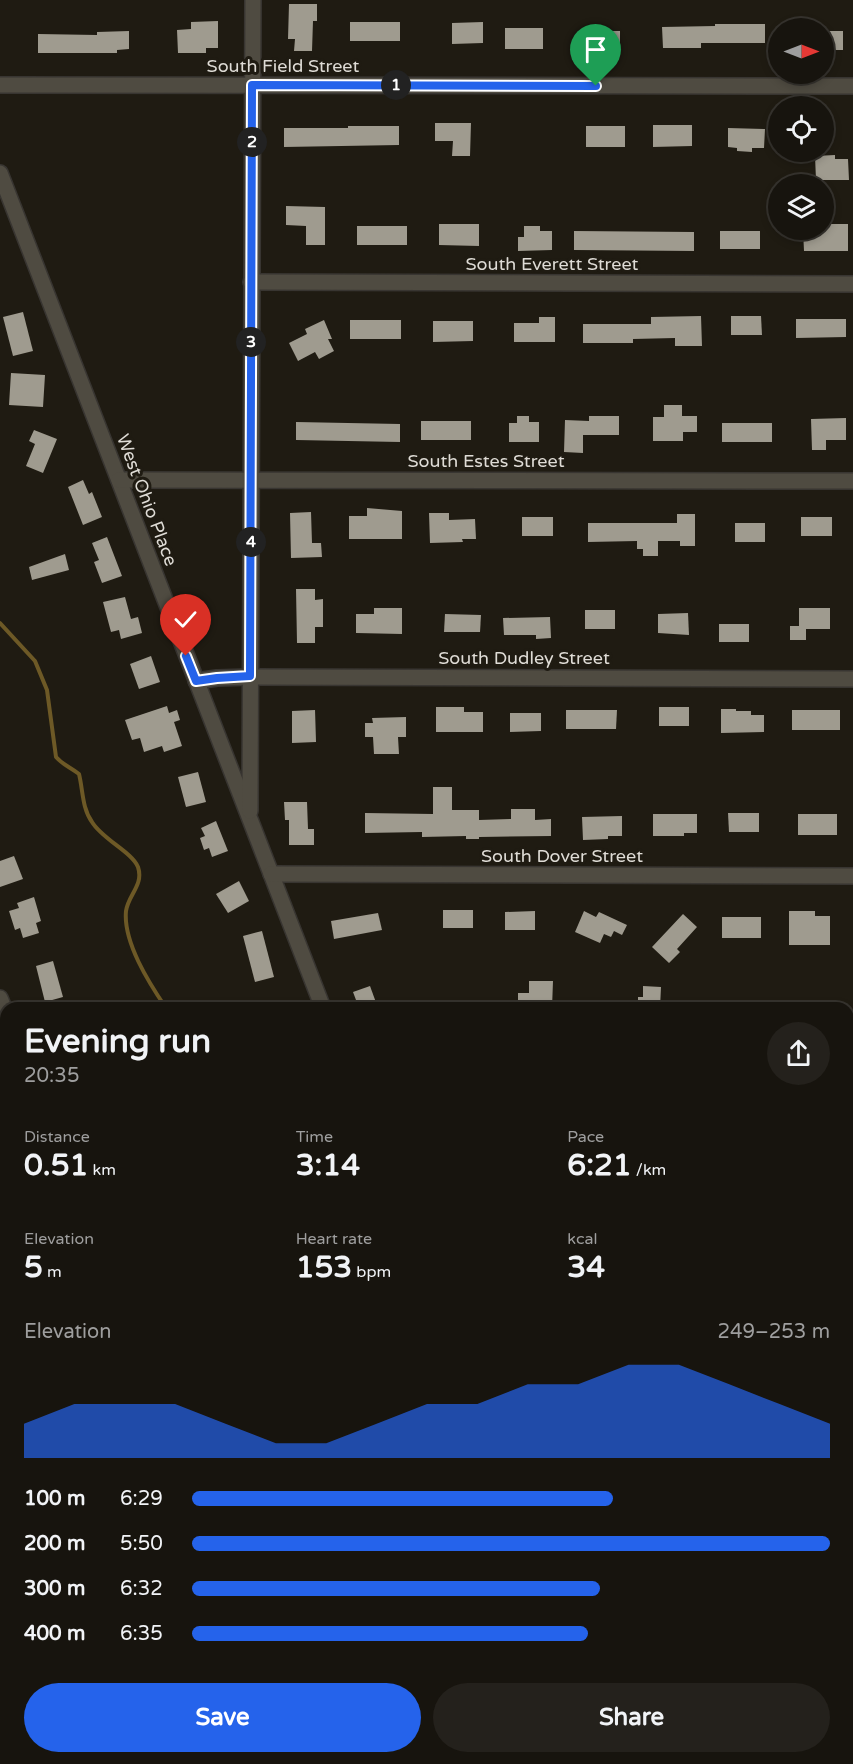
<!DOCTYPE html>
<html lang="en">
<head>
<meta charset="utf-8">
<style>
	body { margin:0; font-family:"Varela Round",sans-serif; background:#24211c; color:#f1f3f6; height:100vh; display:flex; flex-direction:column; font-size:22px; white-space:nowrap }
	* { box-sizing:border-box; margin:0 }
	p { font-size:20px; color:#9e9e9e }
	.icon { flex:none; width:33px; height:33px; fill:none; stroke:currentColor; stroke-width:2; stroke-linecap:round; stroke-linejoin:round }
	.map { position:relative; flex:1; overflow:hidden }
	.panel { position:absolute; left:0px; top:1002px; width:854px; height:762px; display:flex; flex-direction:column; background:#17140e; border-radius:18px 18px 0 0; box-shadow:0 3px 9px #0003,0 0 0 2px #36332e }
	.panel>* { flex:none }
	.needle { width:39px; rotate:90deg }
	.buttons { position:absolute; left:768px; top:18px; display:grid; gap:12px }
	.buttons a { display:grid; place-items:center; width:66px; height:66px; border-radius:50%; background:#17140e; box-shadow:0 3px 9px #0003,0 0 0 2px #36332e; font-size:30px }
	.pin { position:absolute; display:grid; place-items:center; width:51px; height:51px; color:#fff; margin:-62px -26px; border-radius:50% 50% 50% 0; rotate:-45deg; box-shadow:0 0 6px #0007 }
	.pin .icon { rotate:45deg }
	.km { position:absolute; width:30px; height:30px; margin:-15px; border-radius:50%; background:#222; color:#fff; font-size:16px; line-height:30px; text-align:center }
	.round { display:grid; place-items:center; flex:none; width:63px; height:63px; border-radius:32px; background:#24211c }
	.head { display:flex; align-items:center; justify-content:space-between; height:102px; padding:0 24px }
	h1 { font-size:33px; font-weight:700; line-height:45px }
	.figures { display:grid; grid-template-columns:repeat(3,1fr); gap:9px; height:102px; padding:6px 24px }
	.figures div { display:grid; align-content:center }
	.figures b { font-size:30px; font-weight:700 }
	.figures small { font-size:16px; font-weight:400 }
	.figures p { font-size:16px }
	.chart { height:168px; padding:12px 24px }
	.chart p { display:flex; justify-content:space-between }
	.chart svg { width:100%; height:108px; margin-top:6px; fill:#2563eb; opacity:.7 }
	.cta { display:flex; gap:12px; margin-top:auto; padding:12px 24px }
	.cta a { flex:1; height:69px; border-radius:36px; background:#2563eb; color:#fff; font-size:24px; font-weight:700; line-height:69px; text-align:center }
	.cta a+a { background:#24211c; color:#f1f3f6 }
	ul { padding:0 24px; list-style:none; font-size:20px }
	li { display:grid; grid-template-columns:96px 72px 1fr; align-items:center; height:45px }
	li i { height:15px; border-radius:8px; background:#2563eb }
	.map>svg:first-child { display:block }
	.green { fill:#41330e }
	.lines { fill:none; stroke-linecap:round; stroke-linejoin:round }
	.stream { stroke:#6d5926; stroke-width:4 }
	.building { fill:#9f9b8f }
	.minor-casing { stroke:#383531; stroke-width:18 }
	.path { stroke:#837f78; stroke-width:2; stroke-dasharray:1.5 4.5; stroke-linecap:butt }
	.minor { stroke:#4f4b41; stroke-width:15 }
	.route-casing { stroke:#fff; stroke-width:12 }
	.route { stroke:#2563eb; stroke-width:8 }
	.labels { text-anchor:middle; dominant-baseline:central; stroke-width:6; stroke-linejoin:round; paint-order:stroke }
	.street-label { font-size:18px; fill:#dfdcd6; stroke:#1f1b12 }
</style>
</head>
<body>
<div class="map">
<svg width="853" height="1764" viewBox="0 0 853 1764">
	<rect width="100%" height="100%" fill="#1f1b12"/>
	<polygon class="green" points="848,1278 853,1278 853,1764 281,1764 281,1758 848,1758"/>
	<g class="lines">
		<g class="stream">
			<path d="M0 623 35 661 47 690 56 757C63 765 70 767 79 774 83 790 82 808 92 822 102 839 132 852 138 867 144 885 128 895 126 911 123 942 149 983 166 1008"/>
			<polyline points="447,1758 449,1764"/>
		</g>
	</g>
	<g class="building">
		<polygon points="289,4 317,4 317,21 313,21 312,51 294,51 295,39 288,39"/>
		<polygon points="218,21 218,48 206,48 206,53 178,53 177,30 191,29 191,22"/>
		<rect x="350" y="22" width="50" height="19"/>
		<polygon points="483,22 483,43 452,44 452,23"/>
		<polygon points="715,24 765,24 765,43 701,43 701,48 663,48 662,27 715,26"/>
		<rect x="505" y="28" width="38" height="21"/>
		<polygon points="129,31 129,49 117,50 117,53 38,53 38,34 97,35 97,32"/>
		<rect x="581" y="31" width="39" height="21"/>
		<rect x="824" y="31" width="19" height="19"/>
		<polygon points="435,123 471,123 470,156 452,156 453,141 435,141"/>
		<polygon points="653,125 692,125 692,146 653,147"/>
		<polygon points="348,126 399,126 399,145 284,147 284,128 348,128"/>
		<rect x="586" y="126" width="39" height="21"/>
		<polygon points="728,128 765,129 764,148 752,148 752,152 737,151 737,148 728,147"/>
		<polygon points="835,155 835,159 848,159 849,180 816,180 815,156"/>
		<polygon points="286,206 325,207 325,245 306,245 306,226 286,225"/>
		<polygon points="439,224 479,224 479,246 439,245"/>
		<polygon points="824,224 848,224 848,251 804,251 803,230 824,230"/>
		<rect x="357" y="226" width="50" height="19"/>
		<polygon points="524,226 540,226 540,231 552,231 552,250 518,251 518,237 524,237"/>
		<polygon points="574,231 694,232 694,251 574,250"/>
		<rect x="720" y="231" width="40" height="18"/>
		<polygon points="23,312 33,351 13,356 3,317"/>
		<polygon points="701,316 702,346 675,346 675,338 633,339 633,343 583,343 583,324 651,324 651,317"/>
		<polygon points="731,316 761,316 762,335 731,335"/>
		<polygon points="539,317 555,317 555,342 514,342 514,323 539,323"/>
		<polygon points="796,319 846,319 846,337 796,338"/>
		<polygon points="324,320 332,339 328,339 334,351 319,359 315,352 298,361 289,343 307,334 305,329"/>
		<rect x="350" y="320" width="51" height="19"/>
		<polygon points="433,321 473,321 473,341 433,342"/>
		<polygon points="11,373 45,375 43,407 9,405"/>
		<polygon points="664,405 682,405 682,416 697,416 697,432 683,432 683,441 653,441 653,417 664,417"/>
		<polygon points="517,416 529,416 529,422 539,422 539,442 509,442 509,423 517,423"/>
		<polygon points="589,416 619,416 619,435 583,435 583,453 564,452 565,420 589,421"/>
		<polygon points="846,418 846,440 826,440 826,450 812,450 811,419"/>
		<rect x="421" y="421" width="50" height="19"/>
		<polygon points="296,422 400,424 400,442 296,440"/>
		<rect x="722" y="423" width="50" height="19"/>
		<polygon points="34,430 57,439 43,473 26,466 35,444 29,441"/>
		<polygon points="83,480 89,494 92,492 102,517 83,525 68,487"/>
		<polygon points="367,508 402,511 402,539 349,539 349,516 367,516"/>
		<polygon points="311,512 312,543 321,543 322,557 291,558 290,513"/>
		<polygon points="429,513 449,513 449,520 475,519 476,539 462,539 463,542 430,543"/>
		<polygon points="677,514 695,514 695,546 680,546 680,541 658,541 658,556 643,556 643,549 637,549 637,541 588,542 588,523 677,523"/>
		<rect x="522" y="517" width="31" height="19"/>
		<rect x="801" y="517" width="31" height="19"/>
		<rect x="735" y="523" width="30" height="19"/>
		<polygon points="107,537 122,576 102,583 94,562 99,560 92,543"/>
		<polygon points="65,554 69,570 32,580 29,567"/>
		<polygon points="296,589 315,589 315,600 323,599 323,627 315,627 315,643 297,643"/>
		<polygon points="125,597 131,619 138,617 142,633 121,639 119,630 111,632 103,602"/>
		<polygon points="374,608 402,608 402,634 356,633 356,614 374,614"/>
		<polygon points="799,608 830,608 830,629 806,629 806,640 790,640 790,626 799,626"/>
		<rect x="585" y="610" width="30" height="19"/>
		<polygon points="688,613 689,635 658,633 658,614"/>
		<polygon points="445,614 481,615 480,632 444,632"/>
		<polygon points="550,617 551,638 536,639 536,635 504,635 503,618"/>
		<rect x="719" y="624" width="30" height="18"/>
		<polygon points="151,656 160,682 139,689 130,664"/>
		<polygon points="167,706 169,713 177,710 180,720 174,722 182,746 164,752 162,746 144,752 140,738 132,740 125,720"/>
		<polygon points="436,707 464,707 464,712 483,712 483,732 436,732"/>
		<rect x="659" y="707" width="30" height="19"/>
		<polygon points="721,709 736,709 736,711 751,711 751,715 764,715 764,732 721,733"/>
		<polygon points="315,710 316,742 292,743 292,711"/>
		<polygon points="566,710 617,710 616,729 566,729"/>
		<rect x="792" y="710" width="48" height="20"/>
		<polygon points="510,713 541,713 541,731 510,732"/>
		<polygon points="406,717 406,737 398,737 399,754 374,754 373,737 365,737 365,723 373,723 372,718"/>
		<polygon points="198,772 206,802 186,807 178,777"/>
		<polygon points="433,787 452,787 452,810 479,810 479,820 511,819 511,809 535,809 535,820 551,819 551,836 479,837 479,839 466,839 466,836 422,837 422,832 365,833 365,813 433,814"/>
		<polygon points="284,802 307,802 308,829 314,829 314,845 289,845 289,820 285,820"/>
		<polygon points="728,813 759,813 759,832 729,832"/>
		<polygon points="653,814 697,814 697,833 684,833 684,836 653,836"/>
		<rect x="798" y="814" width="39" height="21"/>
		<polygon points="622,816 622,836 608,836 608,839 583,840 582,817"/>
		<polygon points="216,821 228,851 212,857 209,848 204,850 200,838 205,836 201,828"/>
		<polygon points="14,856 23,879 0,887 0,861"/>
		<polygon points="239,881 249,901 228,913 216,894"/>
		<polygon points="34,897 41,921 36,923 39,933 23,938 20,928 15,930 9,911 19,908 17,903"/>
		<rect x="443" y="910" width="30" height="18"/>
		<polygon points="535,911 535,930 505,930 505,912"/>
		<polygon points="584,911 596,917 599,912 627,925 622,935 614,931 611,937 604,934 600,943 575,932"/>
		<polygon points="789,911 815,911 815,916 830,916 830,945 789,945"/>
		<polygon points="378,913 382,930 334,939 331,921"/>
		<polygon points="683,914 697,927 677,949 680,952 669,963 652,947"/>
		<rect x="722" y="917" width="39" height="21"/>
		<polygon points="262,931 274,977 255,982 243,936"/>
		<polygon points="53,961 63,997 45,1002 36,966"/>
		<polygon points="529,981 553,981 552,1008 518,1008 518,993 529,993"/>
		<polygon points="370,986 378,1008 359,1008 353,992"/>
		<polygon points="643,986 661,987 660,1008 638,1008 638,997 643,997"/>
	</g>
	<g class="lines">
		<defs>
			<g id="minor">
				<polyline points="0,85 853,86"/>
				<polyline points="0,173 323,1008"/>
				<polyline points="251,282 853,284"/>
				<polyline points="119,480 853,481"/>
				<polyline points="196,681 217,678 250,677 853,679"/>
				<polyline points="250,811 253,0"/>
				<polyline points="271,874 853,876"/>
				<polyline points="0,998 6,1013"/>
				<polyline points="848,1074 853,1074"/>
				<polyline points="0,1148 6,1148"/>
				<polyline points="848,1271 853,1271"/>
				<polyline points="0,1386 6,1386"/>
			</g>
		</defs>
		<use href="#minor" class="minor-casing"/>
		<g class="path">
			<polyline points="848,1294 853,1294"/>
			<polyline points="848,1326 853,1326"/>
			<polyline points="848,1550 853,1552"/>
			<polyline points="417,1758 417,1764"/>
			<polyline points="532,1758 536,1764"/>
			<polyline points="290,1764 290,1758"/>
			<polyline points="625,1764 625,1758"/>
		</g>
		<use href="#minor" class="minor"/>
	</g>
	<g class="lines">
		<defs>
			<polyline id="route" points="186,656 196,681 217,678 250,676 252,85 596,86"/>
		</defs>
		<use href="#route" class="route-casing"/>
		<use href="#route" class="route"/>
	</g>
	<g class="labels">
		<g class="street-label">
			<text x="283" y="66">South Field Street</text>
			<text x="552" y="264">South Everett Street</text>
			<text x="486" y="461">South Estes Street</text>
			<text transform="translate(147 500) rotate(69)">West Ohio Place</text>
			<text x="524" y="658">South Dudley Street</text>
			<text x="562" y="856">South Dover Street</text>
		</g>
	</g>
</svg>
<div class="buttons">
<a><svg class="needle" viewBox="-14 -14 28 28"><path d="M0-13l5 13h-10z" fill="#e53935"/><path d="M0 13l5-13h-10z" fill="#9e9e9e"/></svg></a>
<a><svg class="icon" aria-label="locate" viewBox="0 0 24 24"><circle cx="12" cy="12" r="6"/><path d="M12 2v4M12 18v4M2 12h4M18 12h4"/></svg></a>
<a><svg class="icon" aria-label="layers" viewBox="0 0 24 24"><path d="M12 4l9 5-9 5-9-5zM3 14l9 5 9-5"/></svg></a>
</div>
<div class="pin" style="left:596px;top:86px;background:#1e9e55"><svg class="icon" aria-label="arrive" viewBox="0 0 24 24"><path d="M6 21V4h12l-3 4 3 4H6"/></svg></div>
<div class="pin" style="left:186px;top:656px;background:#d93025"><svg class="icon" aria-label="check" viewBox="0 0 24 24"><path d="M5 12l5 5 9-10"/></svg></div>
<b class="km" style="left:396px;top:85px">1</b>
<b class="km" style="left:252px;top:142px">2</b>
<b class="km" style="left:251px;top:342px">3</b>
<b class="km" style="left:251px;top:542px">4</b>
<section class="panel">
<div class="head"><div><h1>Evening run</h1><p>20:35</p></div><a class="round"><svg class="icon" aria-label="share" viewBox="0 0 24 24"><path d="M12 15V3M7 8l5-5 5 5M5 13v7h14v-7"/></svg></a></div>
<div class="figures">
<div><p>Distance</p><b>0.51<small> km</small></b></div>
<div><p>Time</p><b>3:14</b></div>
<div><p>Pace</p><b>6:21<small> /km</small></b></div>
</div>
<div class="figures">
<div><p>Elevation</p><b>5<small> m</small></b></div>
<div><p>Heart rate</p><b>153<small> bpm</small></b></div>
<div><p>kcal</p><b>34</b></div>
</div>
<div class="chart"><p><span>Elevation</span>249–253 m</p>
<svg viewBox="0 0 160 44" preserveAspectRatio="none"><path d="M0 44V30L10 22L20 22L30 22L40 30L50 38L60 38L70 30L80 22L90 22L100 14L110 14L120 6L130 6L140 14L150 22L160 30V44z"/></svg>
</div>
<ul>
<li><b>100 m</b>6:29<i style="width:66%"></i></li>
<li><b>200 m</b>5:50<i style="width:100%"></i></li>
<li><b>300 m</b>6:32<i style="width:64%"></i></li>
<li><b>400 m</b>6:35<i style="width:62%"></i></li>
</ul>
<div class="cta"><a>Save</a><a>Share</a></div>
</section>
</div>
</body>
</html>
